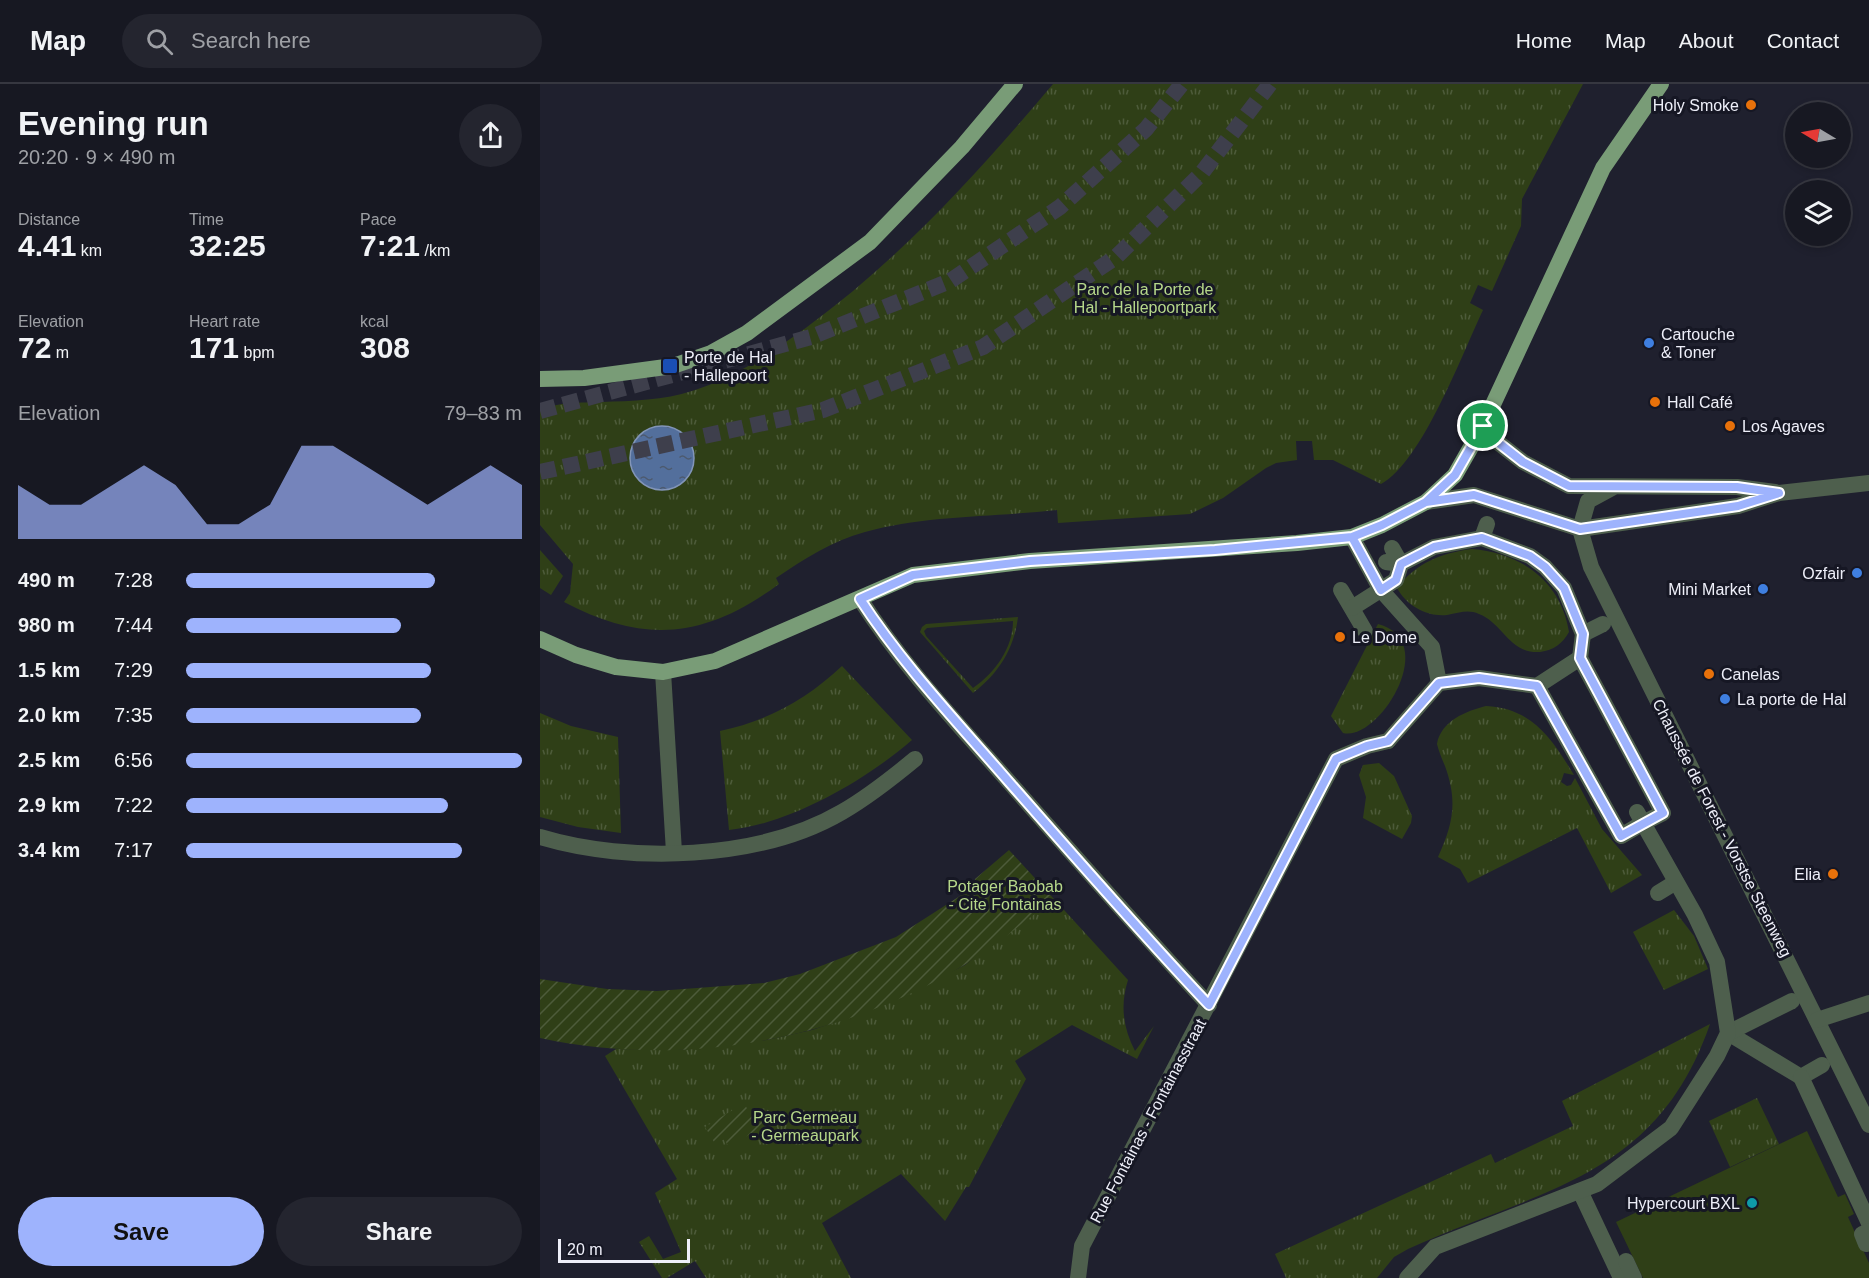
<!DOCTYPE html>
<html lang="en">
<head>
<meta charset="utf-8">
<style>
	body { margin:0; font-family:Arial,sans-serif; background:#24252f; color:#f1f3f6; height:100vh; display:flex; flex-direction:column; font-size:22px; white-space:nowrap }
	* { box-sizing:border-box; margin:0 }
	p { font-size:20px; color:#9ea0a5 }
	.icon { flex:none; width:33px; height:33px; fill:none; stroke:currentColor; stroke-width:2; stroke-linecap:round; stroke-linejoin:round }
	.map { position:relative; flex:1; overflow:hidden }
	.details { display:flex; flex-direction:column; background:#171822; width:540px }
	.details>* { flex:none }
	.needle { width:39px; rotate:280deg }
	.controls { position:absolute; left:1245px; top:18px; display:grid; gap:12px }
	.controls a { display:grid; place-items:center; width:66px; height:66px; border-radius:50%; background:#171822; box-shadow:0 3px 9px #0003,0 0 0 2px #363740; font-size:30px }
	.scale { position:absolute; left:18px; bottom:15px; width:132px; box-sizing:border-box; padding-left:6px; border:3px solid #eeeff9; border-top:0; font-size:16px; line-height:21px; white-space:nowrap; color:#eeeff9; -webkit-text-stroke:4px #161724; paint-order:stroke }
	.pin { position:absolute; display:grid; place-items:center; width:51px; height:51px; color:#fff; margin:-26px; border:3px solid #fff; border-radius:50%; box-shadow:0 2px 6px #0007 }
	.round { display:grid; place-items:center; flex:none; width:63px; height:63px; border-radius:32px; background:#24252f }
	.headline { display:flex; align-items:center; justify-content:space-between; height:102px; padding:0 18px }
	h1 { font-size:33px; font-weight:800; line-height:45px }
	.figures { display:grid; grid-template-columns:repeat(3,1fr); gap:9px; height:102px; padding:6px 18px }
	.figures div { display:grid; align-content:center }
	.figures b { font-size:30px; font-weight:800 }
	.figures small { font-size:16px; font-weight:400 }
	.figures p { font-size:16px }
	.chart { height:168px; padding:12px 18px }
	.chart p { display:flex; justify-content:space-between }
	.chart svg { width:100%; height:108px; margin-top:6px; fill:#9eb3fd; opacity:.7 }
	.cta { display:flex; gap:12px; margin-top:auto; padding:12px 18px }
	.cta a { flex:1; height:69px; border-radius:36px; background:#9eb3fd; color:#111; font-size:24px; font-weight:800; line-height:69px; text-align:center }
	.cta a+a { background:#24252f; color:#f1f3f6 }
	ul { padding:0 18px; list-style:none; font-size:20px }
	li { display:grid; grid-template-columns:96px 72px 1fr; align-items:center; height:45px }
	li i { height:15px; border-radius:8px; background:#9eb3fd }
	header { display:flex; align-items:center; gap:36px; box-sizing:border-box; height:84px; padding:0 30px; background:#171822; border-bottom:2px solid #363740 }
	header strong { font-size:28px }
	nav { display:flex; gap:33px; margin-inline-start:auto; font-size:21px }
	.search { width:420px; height:54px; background:#24252f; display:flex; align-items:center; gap:15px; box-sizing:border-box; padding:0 21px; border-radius:33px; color:#9ea0a5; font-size:22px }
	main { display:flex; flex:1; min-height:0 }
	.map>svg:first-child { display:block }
	.grass { fill:url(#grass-tufts); fill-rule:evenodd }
	.garden { fill:url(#garden-furrows) }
	.pitch { fill:#2f3f17 }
	.water { fill:url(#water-ripples); stroke:#8295b8; stroke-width:1.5 }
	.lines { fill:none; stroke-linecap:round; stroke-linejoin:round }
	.trunk-tunnel { stroke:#3e3f4c; stroke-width:16; stroke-dasharray:16 8; stroke-linecap:butt }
	.service { stroke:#4e5f4d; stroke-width:16 }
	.pedestrian { stroke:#4e5f4d; stroke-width:16 }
	.minor { stroke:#4e5f4d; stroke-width:16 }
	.tertiary { stroke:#4e5f4d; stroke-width:16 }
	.primary { stroke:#799c77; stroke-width:16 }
	.route-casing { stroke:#fff; stroke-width:12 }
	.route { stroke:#9eb3fd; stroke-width:8 }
	.food-dot { fill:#e8710a; stroke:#161724; stroke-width:2 }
	.shop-dot { fill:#3f7fe0; stroke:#161724; stroke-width:2 }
	.transit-dot { fill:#1a4fb4; stroke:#161724; stroke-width:2 }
	.culture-dot { fill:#0f9aa8; stroke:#161724; stroke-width:2 }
	.labels { text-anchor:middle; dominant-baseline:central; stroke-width:6; stroke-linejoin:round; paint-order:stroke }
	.poi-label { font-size:16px; fill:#eeeff9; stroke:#161724; text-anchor:start }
	.park-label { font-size:16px; fill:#b6d88a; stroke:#161724 }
	.street-label { font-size:16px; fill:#eeeff9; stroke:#161724 }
</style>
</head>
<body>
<header>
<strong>Map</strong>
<div class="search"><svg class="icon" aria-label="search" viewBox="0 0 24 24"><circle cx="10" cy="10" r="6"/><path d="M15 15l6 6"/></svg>Search here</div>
<nav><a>Home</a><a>Map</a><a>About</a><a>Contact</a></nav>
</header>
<main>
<section class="details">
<div class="headline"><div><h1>Evening run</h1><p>20:20 · 9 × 490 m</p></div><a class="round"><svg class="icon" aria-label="share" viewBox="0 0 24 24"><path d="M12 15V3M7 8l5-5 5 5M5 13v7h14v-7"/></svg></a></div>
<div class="figures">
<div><p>Distance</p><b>4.41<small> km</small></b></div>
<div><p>Time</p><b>32:25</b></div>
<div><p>Pace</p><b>7:21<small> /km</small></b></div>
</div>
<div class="figures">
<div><p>Elevation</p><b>72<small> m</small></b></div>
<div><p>Heart rate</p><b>171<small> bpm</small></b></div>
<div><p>kcal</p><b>308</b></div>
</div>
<div class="chart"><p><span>Elevation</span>79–83 m</p>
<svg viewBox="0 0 160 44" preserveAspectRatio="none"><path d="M0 44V22L10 30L20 30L30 22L40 14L50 22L60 38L70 38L80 30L90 6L100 6L110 14L120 22L130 30L140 22L150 14L160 22V44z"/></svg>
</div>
<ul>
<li><b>490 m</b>7:28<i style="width:74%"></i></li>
<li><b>980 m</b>7:44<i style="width:64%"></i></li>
<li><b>1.5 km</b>7:29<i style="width:73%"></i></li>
<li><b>2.0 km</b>7:35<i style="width:70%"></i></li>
<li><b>2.5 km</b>6:56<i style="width:100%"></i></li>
<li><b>2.9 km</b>7:22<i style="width:78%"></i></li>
<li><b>3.4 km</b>7:17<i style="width:82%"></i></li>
</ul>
<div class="cta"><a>Save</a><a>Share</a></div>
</section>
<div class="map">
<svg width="1329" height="1194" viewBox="0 0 1329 1194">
	<defs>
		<pattern id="grass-tufts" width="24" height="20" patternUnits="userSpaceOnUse" patternTransform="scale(1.5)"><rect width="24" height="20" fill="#2f3f17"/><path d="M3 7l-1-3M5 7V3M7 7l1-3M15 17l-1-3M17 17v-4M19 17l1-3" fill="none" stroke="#4d5b3a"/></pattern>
		<pattern id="garden-furrows" width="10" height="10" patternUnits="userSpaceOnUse" patternTransform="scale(1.5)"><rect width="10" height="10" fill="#2f3f17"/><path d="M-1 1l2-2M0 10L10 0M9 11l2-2" fill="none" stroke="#4d5b3a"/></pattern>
		<pattern id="water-ripples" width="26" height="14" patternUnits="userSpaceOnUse" patternTransform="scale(1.5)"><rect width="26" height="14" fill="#536f9c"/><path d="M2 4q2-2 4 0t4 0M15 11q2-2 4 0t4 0" fill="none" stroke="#4c5a6f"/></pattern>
	</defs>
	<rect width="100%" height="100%" fill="#1f202e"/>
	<g class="grass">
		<path d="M513 0H1043L982 115 981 142 952 207 938 201 930 219 943 226C922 270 882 378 841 400L793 376H774L772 357H756L757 376 736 379 726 384 683 414 650 430 518 439 517 426C456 433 384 431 325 448 292 457 264 475 236 494L239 500C166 554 105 561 24 518L30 509 33 480 0 441V327C18 317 41 319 62 318 91 317 125 316 152 307 195 294 231 269 267 243 361 174 438 89 513 0Z"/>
		<path d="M932 465C981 469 1021 497 1029 548 1022 560 1014 566 1000 568 969 570 963 539 939 530 928 525 919 529 907 531 887 533 867 522 857 504 876 479 901 469 932 465Z"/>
		<polygon points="0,466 23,492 11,511 0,504"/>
		<path d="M478 533C474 565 459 589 433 609L380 548 382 543 386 540ZM473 537C473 564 455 589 433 604L386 552 384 547 387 544Z"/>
		<path d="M838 540C902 557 838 658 803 649L791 632Z"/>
		<path d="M302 582 372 656C326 696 250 740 189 746L180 647C228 637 267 615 302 582Z"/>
		<path d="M946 622C992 624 1012 655 1034 691L1024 689 1021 698 1027 702 1031 701 1035 694 1062 745 1102 791 1071 809 1037 744 928 799 920 785 898 773C913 740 918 718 905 682 902 675 899 668 897 660 901 637 926 627 946 622Z"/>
		<polygon points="0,629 31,642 78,653 81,749 38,743 0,733"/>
		<polygon points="839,679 854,692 872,732 871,739 862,755 823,734 826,713 819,691 823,681"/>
		<path d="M514 815 588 896C580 921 583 944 595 967L614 942 597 975 532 941 475 977 486 995 429 1103H426L405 1137 361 1090 282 1139 311 1194H166L155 1177 127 1194H122L99 1158 109 1152 123 1175 141 1168 115 1109 137 1095 65 972 76 965 137 966 227 956 272 946 314 932 372 908 425 881Z"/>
		<polygon points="1134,826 1154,852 1168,885 1124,906 1093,848"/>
		<path d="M1170 940C1116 1096 998 1105 868 1165L854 1173 837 1194H746L735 1170 951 1070 955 1079 1033 1042 1022 1017Z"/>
		<polygon points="1217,1014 1239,1060 1190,1083 1169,1037"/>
	</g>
	<g class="garden">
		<path d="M469 766 514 815C485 837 457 861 426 880 301 956 144 985 0 954V895L67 905 117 907 224 899 260 890 356 853 434 803 435 795Z"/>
		<polygon points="204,1019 214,1037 222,1033 226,1040 189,1063 183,1053 174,1058 165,1043"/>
	</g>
	<polygon class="pitch" points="1267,1047 1298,1113 1305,1110 1314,1130 1308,1133 1329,1179 1329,1194 1103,1194 1076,1138"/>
	<circle class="water" cx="122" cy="374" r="32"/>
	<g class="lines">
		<g class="trunk-tunnel">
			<polyline points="0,327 271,253 410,197 520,123 606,45 642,0"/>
			<polyline points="0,388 283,326 443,263 576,173 661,90 730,0"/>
		</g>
		<g class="service">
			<polyline points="123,588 134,768"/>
			<path d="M0 753C89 780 220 776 302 728 328 713 352 694 375 675"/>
		</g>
		<g class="pedestrian">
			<polyline points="812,453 841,506 892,563 899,599 848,657"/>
			<polyline points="942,454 947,440"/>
			<polyline points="846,478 861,480 852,464"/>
			<polyline points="801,506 825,547"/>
			<polyline points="812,524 856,496 861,480 894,463 942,454 990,472 1005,483 1024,504 1043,550 1040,574 1123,729 1103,739 1097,728"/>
			<polyline points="1043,550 1063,540"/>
			<polyline points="899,599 939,594 997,602 1040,574"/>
			<polyline points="1118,809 1136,798"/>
			<polyline points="1188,949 1261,993 1282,981"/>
			<polyline points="1188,949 1252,917"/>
			<polyline points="1261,993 1329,1139"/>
			<polyline points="1040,1107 1081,1194"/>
			<polyline points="1326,1160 1322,1150 1329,1147"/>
			<polyline points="1086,1177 1094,1194"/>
			<polyline points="867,1194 895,1163 1057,1100 1131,1044 1177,972 1188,949 1177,878 1155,831 1103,739 1081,752 997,602"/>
		</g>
		<g class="minor">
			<polyline points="1040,445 1051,483 1329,1041"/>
			<path d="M320 515C363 582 417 639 470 699 536 774 601 848 669 921"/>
			<polyline points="1277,936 1329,919"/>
			<polyline points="538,1194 542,1162 796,675 827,662 848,657"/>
		</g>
		<g class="tertiary">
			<polyline points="943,342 960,360 983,378 1029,402 1197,403 1235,408"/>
			<polyline points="886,418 934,411 1040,445 1198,422 1239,409 1329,399"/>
			<polyline points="1040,445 1048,417 1072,404"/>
		</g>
		<g class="primary">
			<polyline points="0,295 44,294 133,282 171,269 207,249 330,158 422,63 475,0"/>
			<polyline points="0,555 36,571 76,583 123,588 175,577 373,491 490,477 757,459 812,453 842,441 886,418 915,391 943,342 1063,84 1121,0"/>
		</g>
	</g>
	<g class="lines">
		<defs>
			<path id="route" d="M943 342 915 391 886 418 842 441 812 453 675 466 490 477 373 491 320 515C363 581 417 638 469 698 535 773 600 848 669 921L796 675 827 662 848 657 899 599 939 594 997 602 1081 752 1123 729 1040 574 1043 550 1024 504 1005 483 990 472 942 454 894 463 861 480 856 496 841 506 812 453 842 441 886 418 934 411 1040 445 1198 422 1239 409 1197 403 1029 402 983 378 960 360 943 342"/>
		</defs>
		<use href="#route" class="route-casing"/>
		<use href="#route" class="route"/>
	</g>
	<g class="food-dot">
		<circle cx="1211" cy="21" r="6"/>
		<circle cx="1115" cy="318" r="6"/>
		<circle cx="1190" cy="342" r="6"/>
		<circle cx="800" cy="553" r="6"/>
		<circle cx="1169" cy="590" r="6"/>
		<circle cx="1293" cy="790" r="6"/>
	</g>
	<g class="shop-dot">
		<circle cx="1109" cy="259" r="6"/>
		<circle cx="1317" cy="489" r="6"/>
		<circle cx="1223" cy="505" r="6"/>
		<circle cx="1185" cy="615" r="6"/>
	</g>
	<rect class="transit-dot" x="122" y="274" width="16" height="16" rx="3"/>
	<circle class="culture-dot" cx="1212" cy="1119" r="6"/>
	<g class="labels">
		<g class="poi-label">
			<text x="1199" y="21" text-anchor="end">Holy Smoke</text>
			<text x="1121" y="250">Cartouche<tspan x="1121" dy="18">&amp; Toner</tspan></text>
			<text x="144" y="273">Porte de Hal<tspan x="144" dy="18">- Hallepoort</tspan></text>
			<text x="1127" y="318">Hall Café</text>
			<text x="1202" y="342">Los Agaves</text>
			<text x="1305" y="489" text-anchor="end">Ozfair</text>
			<text x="1211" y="505" text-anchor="end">Mini Market</text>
			<text x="812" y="553">Le Dome</text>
			<text x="1181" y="590">Canelas</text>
			<text x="1197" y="615">La porte de Hal</text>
			<text x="1281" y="790" text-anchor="end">Elia</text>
			<text x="1200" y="1119" text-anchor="end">Hypercourt BXL</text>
		</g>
		<g class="park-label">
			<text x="605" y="205">Parc de la Porte de<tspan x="605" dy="18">Hal - Hallepoortpark</tspan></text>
			<text x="465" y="802">Potager Baobab<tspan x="465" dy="18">- Cite Fontainas</tspan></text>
			<text x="265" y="1033">Parc Germeau<tspan x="265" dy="18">- Germeaupark</tspan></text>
		</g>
		<g class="street-label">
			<text transform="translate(1182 744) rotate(63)">Chaussée de Forest - Vorstse Steenweg</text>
			<text transform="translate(608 1037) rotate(-62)">Rue Fontainas - Fontainasstraat</text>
		</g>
	</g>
</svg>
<div class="controls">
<a><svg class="needle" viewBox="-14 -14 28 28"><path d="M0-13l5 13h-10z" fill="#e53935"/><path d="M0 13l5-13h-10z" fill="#9ea0a5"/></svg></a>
<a><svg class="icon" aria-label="layers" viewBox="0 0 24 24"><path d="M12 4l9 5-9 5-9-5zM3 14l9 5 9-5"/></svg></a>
</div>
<div class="scale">20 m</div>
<div class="pin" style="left:943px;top:342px;background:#1e9e55"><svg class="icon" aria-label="arrive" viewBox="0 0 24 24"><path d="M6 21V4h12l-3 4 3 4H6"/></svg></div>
</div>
</main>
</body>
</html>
